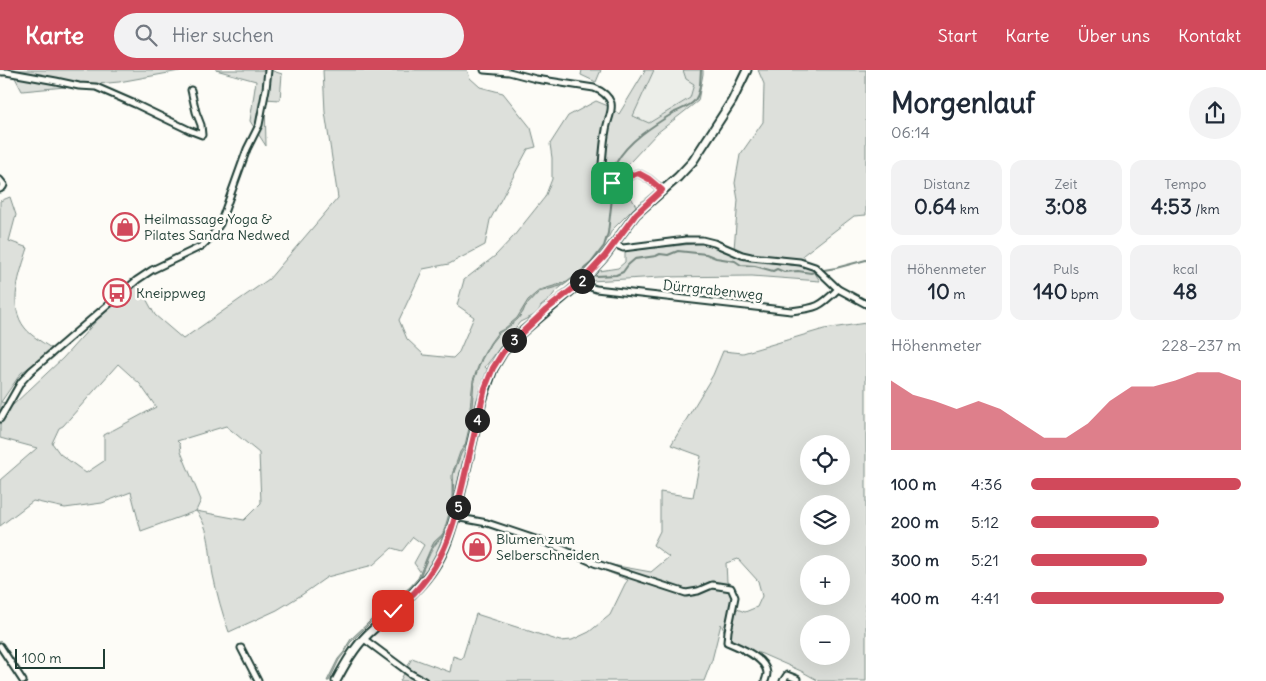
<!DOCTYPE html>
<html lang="de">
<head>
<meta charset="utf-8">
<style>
	body { margin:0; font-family:Delius,sans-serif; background:#f2f2f3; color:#1f2937; height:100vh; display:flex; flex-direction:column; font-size:19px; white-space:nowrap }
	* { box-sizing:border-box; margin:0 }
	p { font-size:16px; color:#747a83 }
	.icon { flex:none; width:28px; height:28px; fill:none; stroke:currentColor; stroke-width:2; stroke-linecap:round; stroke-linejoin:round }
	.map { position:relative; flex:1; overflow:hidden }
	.details { display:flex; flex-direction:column; background:#fff; width:400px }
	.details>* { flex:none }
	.controls { position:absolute; left:800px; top:365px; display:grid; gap:10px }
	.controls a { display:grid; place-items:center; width:50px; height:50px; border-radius:50%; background:#fff; box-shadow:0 5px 20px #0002; font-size:25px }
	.scale { position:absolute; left:15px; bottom:12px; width:90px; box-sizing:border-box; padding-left:5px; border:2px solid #1f3d34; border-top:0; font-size:14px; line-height:18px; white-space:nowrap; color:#1f3d34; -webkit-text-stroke:4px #fdfcf7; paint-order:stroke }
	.pin { position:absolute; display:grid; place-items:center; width:42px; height:42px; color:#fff; margin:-21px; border-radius:10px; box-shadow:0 2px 8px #0006 }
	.km { position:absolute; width:25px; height:25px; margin:-12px; border-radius:50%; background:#222; color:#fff; font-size:14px; line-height:25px; text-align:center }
	.round { display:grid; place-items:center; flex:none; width:52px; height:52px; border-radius:26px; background:#f2f2f3 }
	.head { display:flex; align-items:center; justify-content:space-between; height:85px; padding:0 25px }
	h1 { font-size:28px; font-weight:700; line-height:38px }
	.stats { display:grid; grid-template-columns:repeat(3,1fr); gap:8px; height:85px; padding:5px 25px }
	.stats div { display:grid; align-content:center; border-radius:12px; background:#f2f2f3; text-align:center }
	.stats b { font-size:21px; font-weight:700 }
	.stats small { font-size:14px; font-weight:400 }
	.stats p { font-size:14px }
	.chart { height:140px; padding:10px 25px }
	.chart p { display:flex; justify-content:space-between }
	.chart svg { width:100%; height:90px; margin-top:5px; fill:#d1495b; opacity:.7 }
	ul { padding:0 25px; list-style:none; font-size:16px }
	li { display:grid; grid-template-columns:80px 60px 1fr; align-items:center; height:38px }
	li i { height:12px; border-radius:6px; background:#d1495b }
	header { display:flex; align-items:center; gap:30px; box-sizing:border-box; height:70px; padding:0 25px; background:#d1495b; color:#fff }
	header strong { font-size:24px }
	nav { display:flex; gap:28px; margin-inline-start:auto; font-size:18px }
	.search { width:350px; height:45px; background:#f2f2f3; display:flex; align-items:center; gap:12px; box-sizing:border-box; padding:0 18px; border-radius:28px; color:#747a83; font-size:19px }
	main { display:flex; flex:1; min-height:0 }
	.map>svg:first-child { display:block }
	.built { fill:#eceee9 }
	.green { fill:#dde0db; stroke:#7e8e88; fill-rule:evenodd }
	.water { fill:#aeb8b1; stroke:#75877f }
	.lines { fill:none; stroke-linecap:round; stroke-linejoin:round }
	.stream { stroke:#75877f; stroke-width:2 }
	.street-casing { stroke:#1f3d34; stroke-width:9 }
	.secondary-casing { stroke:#1f3d34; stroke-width:11 }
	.street { stroke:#fdfcf7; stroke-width:5 }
	.secondary { stroke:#fdfcf7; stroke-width:7 }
	.route-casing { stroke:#fff; stroke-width:10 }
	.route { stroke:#d1495b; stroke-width:6 }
	.labels { text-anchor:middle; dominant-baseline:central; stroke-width:5; stroke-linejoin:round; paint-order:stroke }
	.poi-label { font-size:14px; fill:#1f3d34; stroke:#fdfcf7; text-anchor:start }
	.street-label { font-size:14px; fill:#1f3d34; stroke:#fdfcf7 }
</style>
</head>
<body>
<header>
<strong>Karte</strong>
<div class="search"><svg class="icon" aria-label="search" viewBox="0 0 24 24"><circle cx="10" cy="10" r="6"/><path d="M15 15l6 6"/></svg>Hier suchen</div>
<nav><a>Start</a><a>Karte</a><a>Über uns</a><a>Kontakt</a></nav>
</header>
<main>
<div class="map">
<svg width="866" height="611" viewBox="0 0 866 611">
	<rect width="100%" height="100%" fill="#fdfcf7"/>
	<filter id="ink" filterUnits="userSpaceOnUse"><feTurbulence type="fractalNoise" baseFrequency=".02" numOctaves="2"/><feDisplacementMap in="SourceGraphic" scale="10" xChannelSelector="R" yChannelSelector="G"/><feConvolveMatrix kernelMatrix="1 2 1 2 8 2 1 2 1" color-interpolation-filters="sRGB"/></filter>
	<g filter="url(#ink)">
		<polygon class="built" points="654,0 683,0 686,9 694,14 690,28 649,53 633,46"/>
		<g class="green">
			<polygon points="11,0 185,0 119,12 22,21"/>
			<polygon points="216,0 270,0 282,4 280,30 265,29 266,76 250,51 256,11"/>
			<path d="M323 0H467L470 8 480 17 503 23 531 58 536 77 528 79 490 150 485 175 449 194 423 199 399 250 407 269 424 285 453 288 459 282 474 247 457 235 464 210 495 186 513 167 545 127 552 109V88L550 74 568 46 596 31 608 36 619 44 645 1 643 0H654L633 46 649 53 690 28 694 14 686 9 683 0H703V4L698 31 657 63 618 105 636 136 612 160 604 176 591 193 556 221 549 230 541 236 537 244 520 252 485 297 489 301 464 398 461 399 453 431V405L455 398H454C450 412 454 426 450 440 448 448 447 456 443 463 441 467 436 470 433 474 428 483 424 493 421 503L414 493 424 475 413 467 402 481 392 478 373 495 327 507 303 524 277 540 229 562C222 543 217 524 213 505 209 483 211 459 196 441L141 461 131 422 102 433 65 438 33 431 0 456V410L37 378 0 368V131L10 127 16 145 9 171 28 178C20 203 7 236 25 258 32 267 44 273 54 280L21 303 1 332 13 335 63 288 98 249 138 214 155 245 183 269 269 209 338 128 325 42ZM118 294 140 314 156 337 104 365V391L86 403 60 384 52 373 59 358 63 356ZM226 356 259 383 261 433 244 450 196 441 201 430 181 382 180 374 177 371Z"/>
			<polygon points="582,0 601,0 596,12 581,5"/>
			<polygon points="758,0 866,0 866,145 854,146 803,185 806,190 767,188 755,186 734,179 738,130 735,113 740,85 763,52 764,14"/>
			<polygon points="702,173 715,176 731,184 772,193 811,197 820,211 752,206 660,207 591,211 591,209 599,201 618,198 625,192 625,181"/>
			<path d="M866 253V611H819L801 601 762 584 730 574 721 554 712 590 704 611H400L412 588 450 602 453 586 462 589 476 544 560 571 572 570 589 562 610 545 625 514 628 510 603 500 601 493 651 502 669 487 653 475 660 461V422L693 427 701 386 671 375 713 305 723 281 743 283 824 259ZM809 374H841V406H809ZM809 434H841V466H809ZM738 489 758 511 762 526 757 537 745 542 737 539 733 516 727 512 726 493ZM809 494H841V526H809ZM809 554H841V586H809Z"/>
			<path d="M443 466 436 483 423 507 421 504C428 489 431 477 443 466Z"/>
		</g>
		<polygon class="water" points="580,203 564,215 539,222 525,237 523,242 518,249 511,255 499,263 491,273 482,289 474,310 472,338 471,355 466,375 461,384 453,405 454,426 452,439 444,464 436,473 430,481 419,509 411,519 380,543 350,573 345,582 339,590 329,611 327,611 338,589 344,582 346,577 351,569 385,537 410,517 418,508 434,472 443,464 451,437 453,426 452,405 460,382 465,375 470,354 470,338 473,310 481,289 490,273 498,262 504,259 517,248 528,230 535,224 540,220 567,212"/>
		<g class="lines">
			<g class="stream">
				<polyline points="824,200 836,198 866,190"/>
				<path d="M579 203 591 193 604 176 608 163 616 93C628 71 654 55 675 42 681 39 691 36 695 30 701 22 700 10 701 0"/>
				<polyline points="596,206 616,205 623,202 628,195 635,189 656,186 660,184 668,185 678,181 706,184 716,188 735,191 741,195 755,196 773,201 777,199 784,202 798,201 811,203 817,201"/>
			</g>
			<defs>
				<g id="street">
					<path d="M484 0 509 2 536 9 594 18C602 21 608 25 611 33 613 42 607 51 606 60 603 74 603 88 601 103 604 123 627 106 638 103L649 109 662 120"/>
					<polyline points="0,2 6,2 56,11 79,16 96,17 135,34 189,60 202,65 201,55 196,42 191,20"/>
					<polyline points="0,110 4,115 3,117 0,119"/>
					<polyline points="614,174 623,178 686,170 702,170 714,173 742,185 751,187 800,192 815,197 838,219 866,234"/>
					<path d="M580 213 584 215 596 219 791 241C817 238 820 237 838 219"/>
					<polyline points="0,349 21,312 31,301 137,210 152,200 202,176 211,167 220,154 247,79 259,55 266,19 268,0"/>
					<path d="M455 447 487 453 553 475 594 493 686 523 698 521 712 515 731 518 735 527 728 561 727 572C739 577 766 588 767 603 767 606 766 608 765 611"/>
					<polyline points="364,569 411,604 424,611"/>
					<polyline points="0,576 23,611"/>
					<polyline points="241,578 258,611"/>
					<polyline points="783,611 787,605 797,609 797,611"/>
				</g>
				<path id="secondary" d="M336 611C345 594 354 578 368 564 391 542 418 523 435 496 445 481 450 464 455 447L482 331 493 299 503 282 521 263 580 213 605 186 636 144 678 107 693 91 732 31 747 0"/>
			</defs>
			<use href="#street" class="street-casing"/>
			<use href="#secondary" class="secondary-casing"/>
			<use href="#street" class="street"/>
			<use href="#secondary" class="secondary"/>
		</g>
	</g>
	<g class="lines" filter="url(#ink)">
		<defs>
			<path id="route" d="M393 541C400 535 407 529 414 523 436 500 447 476 455 447L485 318 493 298 503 282 512 272 546 240 580 213 605 186 636 144 662 120 649 109 638 103 612 113"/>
		</defs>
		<use href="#route" class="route-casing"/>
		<use href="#route" class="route"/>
	</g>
	<defs>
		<symbol id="shop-ring" viewBox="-11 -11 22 22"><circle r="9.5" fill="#fdfcf7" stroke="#d1495b" stroke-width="1.5"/><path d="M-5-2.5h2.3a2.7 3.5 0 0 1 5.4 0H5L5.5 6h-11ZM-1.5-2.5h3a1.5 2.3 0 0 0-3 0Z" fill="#d1495b"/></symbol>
		<symbol id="bus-ring" viewBox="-11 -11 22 22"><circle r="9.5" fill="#fdfcf7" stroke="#d1495b" stroke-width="1.5"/><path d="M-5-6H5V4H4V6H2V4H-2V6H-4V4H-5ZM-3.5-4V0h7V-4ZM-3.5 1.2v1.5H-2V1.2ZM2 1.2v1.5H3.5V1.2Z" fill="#d1495b"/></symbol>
	</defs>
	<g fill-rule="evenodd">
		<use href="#shop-ring" x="109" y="141" width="32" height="32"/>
		<use href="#bus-ring" x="101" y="207" width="32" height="32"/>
		<use href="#shop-ring" x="461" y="461" width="32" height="32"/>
	</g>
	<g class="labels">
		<g class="poi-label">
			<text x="144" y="149">Heilmassage Yoga &amp;<tspan x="144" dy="16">Pilates Sandra Nedwed</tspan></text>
			<text x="136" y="223">Kneippweg</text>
			<text x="496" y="469">Blumen zum<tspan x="496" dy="16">Selberschneiden</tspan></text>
		</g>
		<g class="street-label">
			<text transform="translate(713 220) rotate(6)">Dürrgrabenweg</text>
		</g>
	</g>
</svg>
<div class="controls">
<a><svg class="icon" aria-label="locate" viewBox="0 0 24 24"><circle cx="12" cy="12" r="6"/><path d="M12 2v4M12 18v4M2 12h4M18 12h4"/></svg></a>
<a><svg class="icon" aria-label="layers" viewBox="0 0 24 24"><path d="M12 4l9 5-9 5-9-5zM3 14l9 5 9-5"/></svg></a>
<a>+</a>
<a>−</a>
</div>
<div class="scale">100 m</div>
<div class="pin" style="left:612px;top:113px;background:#1e9e55"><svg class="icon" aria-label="arrive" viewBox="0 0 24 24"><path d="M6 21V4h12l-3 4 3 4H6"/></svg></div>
<div class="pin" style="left:393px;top:541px;background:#d93025"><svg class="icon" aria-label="check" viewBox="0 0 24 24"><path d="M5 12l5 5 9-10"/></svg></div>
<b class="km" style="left:582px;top:211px">2</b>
<b class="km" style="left:514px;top:270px">3</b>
<b class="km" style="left:477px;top:350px">4</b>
<b class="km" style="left:458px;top:437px">5</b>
</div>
<section class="details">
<div class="head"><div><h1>Morgenlauf</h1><p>06:14</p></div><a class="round"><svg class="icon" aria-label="share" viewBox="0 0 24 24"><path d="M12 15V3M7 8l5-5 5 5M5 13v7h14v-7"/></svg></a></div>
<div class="stats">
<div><p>Distanz</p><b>0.64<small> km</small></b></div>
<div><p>Zeit</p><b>3:08</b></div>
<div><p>Tempo</p><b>4:53<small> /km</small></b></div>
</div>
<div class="stats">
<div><p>Höhenmeter</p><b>10<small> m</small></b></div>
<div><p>Puls</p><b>140<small> bpm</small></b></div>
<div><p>kcal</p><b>48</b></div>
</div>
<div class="chart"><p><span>Höhenmeter</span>228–237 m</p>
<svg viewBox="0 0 160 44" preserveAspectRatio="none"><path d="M0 44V10L10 17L20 20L30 24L40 20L50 24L60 31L70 38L80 38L90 31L100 20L110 13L120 13L130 10L140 6L150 6L160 10V44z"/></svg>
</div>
<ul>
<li><b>100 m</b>4:36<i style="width:100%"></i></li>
<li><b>200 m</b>5:12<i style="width:61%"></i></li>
<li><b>300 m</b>5:21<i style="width:55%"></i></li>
<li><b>400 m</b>4:41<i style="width:92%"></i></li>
</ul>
</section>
</main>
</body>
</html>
